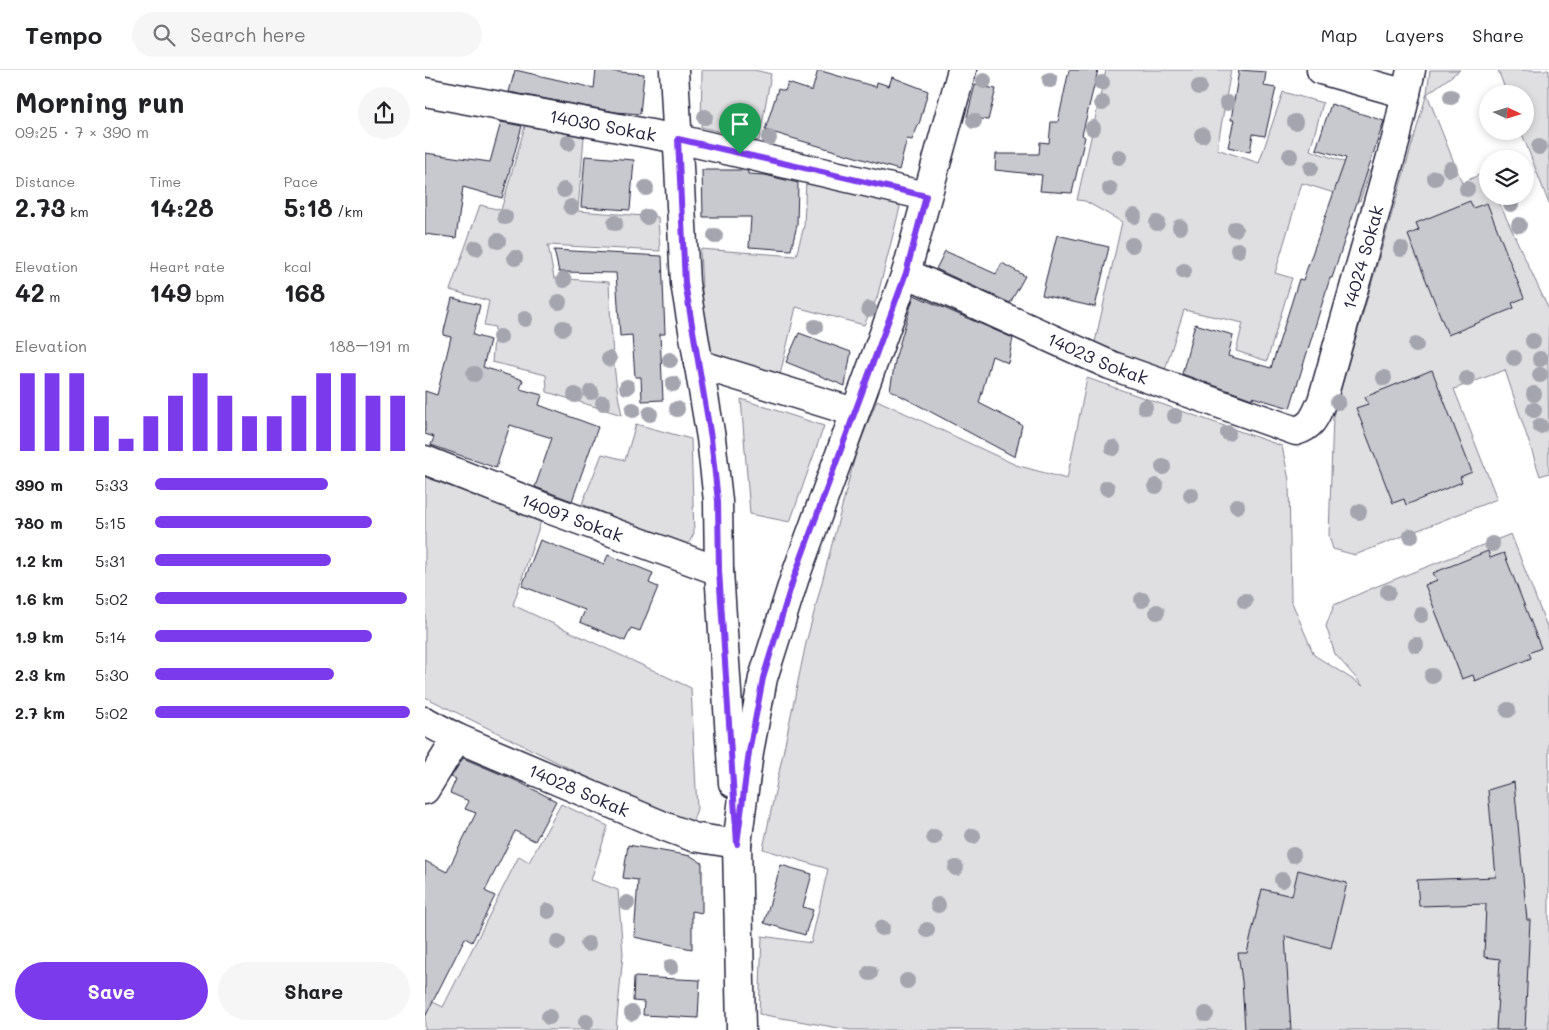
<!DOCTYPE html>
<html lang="en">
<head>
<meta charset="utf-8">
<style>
	body { margin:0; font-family:Mali,sans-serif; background:#f6f6f6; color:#202124; height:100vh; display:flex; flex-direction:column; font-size:19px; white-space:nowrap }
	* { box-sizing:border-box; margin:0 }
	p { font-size:16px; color:#757577 }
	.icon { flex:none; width:28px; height:28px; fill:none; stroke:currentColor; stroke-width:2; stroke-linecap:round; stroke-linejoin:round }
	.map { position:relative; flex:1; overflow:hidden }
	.sheet { display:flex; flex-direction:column; background:#fff; width:425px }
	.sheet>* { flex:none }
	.needle { width:32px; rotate:94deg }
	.fabs { position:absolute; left:1054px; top:15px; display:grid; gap:10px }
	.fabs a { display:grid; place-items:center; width:55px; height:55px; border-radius:50%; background:#fff; box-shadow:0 2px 8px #0003; font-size:25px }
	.pin { position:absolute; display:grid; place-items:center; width:42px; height:42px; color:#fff; margin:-51px -21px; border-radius:50% 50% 50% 0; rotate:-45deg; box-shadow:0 0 5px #0007 }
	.pin .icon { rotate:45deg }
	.round { display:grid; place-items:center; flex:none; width:52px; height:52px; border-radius:26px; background:#f6f6f6 }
	.overview { display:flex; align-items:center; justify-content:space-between; height:85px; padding:0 15px }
	h1 { font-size:28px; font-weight:800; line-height:38px }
	.stats { display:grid; grid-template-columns:repeat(3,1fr); gap:8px; height:85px; padding:5px 15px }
	.stats div { display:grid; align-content:center }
	.stats b { font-size:25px; font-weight:800 }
	.stats small { font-size:14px; font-weight:400 }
	.stats p { font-size:14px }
	.chart { height:140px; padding:10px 15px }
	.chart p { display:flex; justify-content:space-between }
	.chart svg { width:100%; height:90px; margin-top:5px; stroke:#7c3aed; stroke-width:6 }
	.button { display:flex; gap:10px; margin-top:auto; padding:10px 15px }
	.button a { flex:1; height:58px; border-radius:30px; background:#7c3aed; color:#fff; font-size:20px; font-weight:800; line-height:58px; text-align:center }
	.button a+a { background:#f6f6f6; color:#202124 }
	ul { padding:0 15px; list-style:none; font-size:16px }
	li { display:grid; grid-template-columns:80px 60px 1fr; align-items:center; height:38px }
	li i { height:12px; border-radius:6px; background:#7c3aed }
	header { display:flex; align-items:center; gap:30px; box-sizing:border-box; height:70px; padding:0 25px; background:#fff; border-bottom:1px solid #e0e0e0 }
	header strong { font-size:24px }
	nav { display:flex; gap:28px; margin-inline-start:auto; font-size:18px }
	.search { width:350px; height:45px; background:#f6f6f6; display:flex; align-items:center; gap:12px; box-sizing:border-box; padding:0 18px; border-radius:28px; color:#757577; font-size:19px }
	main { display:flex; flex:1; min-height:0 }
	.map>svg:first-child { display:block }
	.green { fill:#dfdfe2; stroke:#80808e }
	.building { fill:#c8c8cf; stroke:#22223b }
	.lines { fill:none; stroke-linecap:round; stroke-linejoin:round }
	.minor-casing { stroke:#22223b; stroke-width:31 }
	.minor { stroke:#fff; stroke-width:28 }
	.tree { fill:#a5a5af }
	.route-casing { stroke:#fff; stroke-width:10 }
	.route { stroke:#7c3aed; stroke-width:6 }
	.labels { text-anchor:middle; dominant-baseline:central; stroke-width:4; stroke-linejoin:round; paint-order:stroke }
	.street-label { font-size:18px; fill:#22223b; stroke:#fff }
</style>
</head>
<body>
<header>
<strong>Tempo</strong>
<div class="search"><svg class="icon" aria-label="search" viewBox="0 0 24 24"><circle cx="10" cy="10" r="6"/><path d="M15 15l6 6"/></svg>Search here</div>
<nav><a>Map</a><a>Layers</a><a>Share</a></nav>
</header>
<main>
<section class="sheet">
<div class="overview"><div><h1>Morning run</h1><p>09:25 · 7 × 390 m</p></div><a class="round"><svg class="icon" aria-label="share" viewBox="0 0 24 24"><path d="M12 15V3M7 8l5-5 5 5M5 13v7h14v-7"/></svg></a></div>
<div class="stats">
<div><p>Distance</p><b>2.73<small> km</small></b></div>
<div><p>Time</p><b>14:28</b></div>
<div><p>Pace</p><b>5:18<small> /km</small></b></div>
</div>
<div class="stats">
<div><p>Elevation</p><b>42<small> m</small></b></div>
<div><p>Heart rate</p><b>149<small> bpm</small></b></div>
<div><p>kcal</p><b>168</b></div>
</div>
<div class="chart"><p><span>Elevation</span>188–191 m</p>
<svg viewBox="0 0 160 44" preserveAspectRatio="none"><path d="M5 44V6M15 44V6M25 44V6M35 44V27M45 44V38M55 44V27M65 44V17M75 44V6M85 44V17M95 44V27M105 44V27M115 44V17M125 44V6M135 44V6M145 44V17M155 44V17"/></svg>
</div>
<ul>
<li><b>390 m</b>5:33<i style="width:68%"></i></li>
<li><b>780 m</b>5:15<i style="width:85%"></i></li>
<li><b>1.2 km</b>5:31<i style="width:69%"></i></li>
<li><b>1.6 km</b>5:02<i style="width:99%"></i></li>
<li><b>1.9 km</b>5:14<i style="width:85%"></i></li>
<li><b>2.3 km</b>5:30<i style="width:70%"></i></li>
<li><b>2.7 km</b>5:02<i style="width:100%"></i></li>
</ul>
<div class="button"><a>Save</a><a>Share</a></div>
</section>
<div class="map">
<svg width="1124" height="960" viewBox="0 0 1124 960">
	<rect width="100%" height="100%" fill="#fff"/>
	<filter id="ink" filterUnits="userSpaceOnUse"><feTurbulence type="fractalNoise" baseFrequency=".02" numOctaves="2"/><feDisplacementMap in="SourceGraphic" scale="10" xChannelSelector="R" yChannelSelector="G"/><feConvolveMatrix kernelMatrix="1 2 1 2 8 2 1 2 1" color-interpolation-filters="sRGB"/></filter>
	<g filter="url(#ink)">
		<g class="green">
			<polygon points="277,0 329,0 346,4 334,71 276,57"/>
			<polygon points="681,0 806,0 792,79 834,93 858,22 898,33 885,80 945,101 935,131 877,113 850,203 867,208 842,291 811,281 818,253 759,240 738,306 668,281 697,152 660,131 652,130"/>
			<polygon points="1005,0 1035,0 1002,24 1037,113 1060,102 1062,108 1062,126 1071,126 1124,240 1123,291 1124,403 1115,406 1080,300 1029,319 1072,429 930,485 908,479 904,466 908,346 1002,23"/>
			<polygon points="1073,0 1124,0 1124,134 1096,61 1100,61 1100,24 1082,24"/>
			<path d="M100 56 159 67 153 141 233 147 235 181 123 175 129 208 184 212C186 256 187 301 197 345L122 322 121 305 67 292 70 257 59 255 64 231 25 220 55 135 76 140Z"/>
			<polygon points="381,109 469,129 475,137 452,228 439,255 371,237 355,305 280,280 275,179 371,186 379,156"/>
			<polygon points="662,308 857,376 864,410 866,530 889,585 938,616 910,584 901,556 909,535 950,517 1086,464 1124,562 1124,960 425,960 334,944 337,866 386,873 403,799 338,779 381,573 431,383 452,330 591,395 642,409"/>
			<polygon points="316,329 399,356 365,452 325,444"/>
			<polygon points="211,354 266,369 269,463 264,473 251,475 238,467 157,434 177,384 200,390"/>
			<polygon points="0,407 116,451 88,535 266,618 272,739 268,750 253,752 0,627"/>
			<polygon points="136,734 183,756 166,810 193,820 198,884 191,960 0,960 0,928 18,937 94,786 104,792"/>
		</g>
		<g class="building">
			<polygon points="90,0 169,18 171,0 219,4 215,44 191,42 84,22"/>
			<polygon points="393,0 451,17 452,12 464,16 467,7 503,21 495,51 487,70 482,69 474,100 340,60 353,19 360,21 363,13 387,21"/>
			<polygon points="644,0 673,0 657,65 660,67 647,123 615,121 617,105 570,100 571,84 614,84 615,72 624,73 626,52 633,52"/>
			<polygon points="814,0 841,2 839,16 851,18 840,66 828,64 825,82 803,77 809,50 806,50"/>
			<polygon points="550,15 571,19 563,50 542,47"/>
			<polygon points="906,34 959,51 907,208 905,208 865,338 827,327 827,329 757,304 770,254 808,265 803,286 846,298 874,209 878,210 921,88 891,79"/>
			<polygon points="76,52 97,56 77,128 38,117 31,168 0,164 0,83 65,92"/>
			<polygon points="160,86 209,90 205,140 156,137"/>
			<polygon points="277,100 317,100 323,101 323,104 340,105 373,113 372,155 366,180 324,177 326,147 278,147"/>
			<polygon points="1045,131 1048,138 1062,133 1099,228 1087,233 1089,238 1023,265 983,165 994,160 991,153"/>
			<polygon points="632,165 684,177 670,237 617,225"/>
			<polygon points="129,180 237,186 240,264 235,264 238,330 217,331 216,307 210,307 207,265 195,266 191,203 134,202"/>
			<polygon points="520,181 571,204 577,193 600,206 585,233 511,199"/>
			<polygon points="489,225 588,268 583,293 567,286 554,333 597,355 590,387 465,320 471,286"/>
			<polygon points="27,228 55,235 48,265 65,270 58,297 98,310 95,319 117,325 114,335 173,357 147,431 110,417 127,368 85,355 71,398 6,375 9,367 0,364 0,321 12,325 26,267 18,265"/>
			<polygon points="374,263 426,282 420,316 361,292"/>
			<polygon points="1007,300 1047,402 1035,407 1037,412 981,435 979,429 968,433 931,338 943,334 940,327"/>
			<polygon points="115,470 179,494 183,485 228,503 224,513 233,517 215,561 206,558 200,571 155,552 160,540 97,516"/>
			<polygon points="1063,481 1065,488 1079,483 1116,578 1104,583 1106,588 1050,611 1048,605 1037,609 1000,515 1012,510 1008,503"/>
			<polygon points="38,688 92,711 131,731 110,771 90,761 60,821 70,826 47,872 40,868 0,947 0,791 22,802 51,743 40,739 44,731 25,723 31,709 26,707"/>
			<polygon points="1089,712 1102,850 1105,850 1100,960 1071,960 1075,889 1059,887 1061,834 994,836 992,810 1071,807 1063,720"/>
			<polygon points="203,775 266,786 277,793 277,843 267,841 267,879 209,867 213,810 198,808"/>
			<polygon points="356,795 387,804 378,837 388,840 380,865 339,853"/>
			<polygon points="873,800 922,813 906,878 860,866 866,960 820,960 817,911 813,883 822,883 837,819 867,826"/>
			<polygon points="209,907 275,910 273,948 218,945 219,932 208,931"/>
		</g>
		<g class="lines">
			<defs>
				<g id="minor">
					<polyline points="249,0 260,213 286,368 293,431 294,501 308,713"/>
					<polyline points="896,0 981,24"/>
					<path id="s1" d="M0 22 253 69 501 126"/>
					<path id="s2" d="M481 203 685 295 871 361C888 356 890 346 897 331L971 69 986 0"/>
					<polyline points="273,294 429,342"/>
					<path id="s3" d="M0 390 121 438 294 501"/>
					<path id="s4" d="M0 651 32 668 241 757 268 767 312 774"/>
					<polyline points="0,720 32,668"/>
					<polyline points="316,960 312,774 324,682 338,608 369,510 481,203 537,0"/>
				</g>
			</defs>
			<use href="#minor" class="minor-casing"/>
			<use href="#minor" class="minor"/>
		</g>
		<g class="tree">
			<circle cx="625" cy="10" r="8"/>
			<circle cx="559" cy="11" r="8"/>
			<circle cx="677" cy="13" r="8"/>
			<circle cx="774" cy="17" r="8"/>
			<circle cx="1026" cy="27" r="8"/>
			<circle cx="677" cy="33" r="8"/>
			<circle cx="802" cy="33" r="8"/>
			<circle cx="280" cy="47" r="8"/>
			<circle cx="549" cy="51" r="8"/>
			<circle cx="870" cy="52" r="8"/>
			<circle cx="668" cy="58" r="8"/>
			<circle cx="777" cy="65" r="8"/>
			<circle cx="344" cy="68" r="8"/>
			<circle cx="143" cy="73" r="8"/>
			<circle cx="1114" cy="77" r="8"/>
			<circle cx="865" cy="86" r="8"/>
			<circle cx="694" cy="87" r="8"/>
			<circle cx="886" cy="98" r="8"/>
			<circle cx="1025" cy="99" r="8"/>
			<circle cx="1010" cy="108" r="8"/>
			<circle cx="221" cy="118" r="8"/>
			<circle cx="685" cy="119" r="8"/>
			<circle cx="1042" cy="119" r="8"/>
			<circle cx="139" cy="120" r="8"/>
			<circle cx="1086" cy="134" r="8"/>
			<circle cx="146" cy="137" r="8"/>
			<circle cx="709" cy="146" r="8"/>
			<circle cx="80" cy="147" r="8"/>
			<circle cx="222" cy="147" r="8"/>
			<circle cx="190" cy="153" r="8"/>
			<circle cx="732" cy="153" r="8"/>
			<circle cx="1094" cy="155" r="8"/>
			<circle cx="755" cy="157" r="8"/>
			<circle cx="810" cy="159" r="8"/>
			<circle cx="290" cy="166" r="8"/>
			<circle cx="73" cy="171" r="8"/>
			<circle cx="707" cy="175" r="8"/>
			<circle cx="51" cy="178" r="8"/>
			<circle cx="976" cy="179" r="8"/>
			<circle cx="813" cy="180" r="8"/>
			<circle cx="90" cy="188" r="8"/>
			<circle cx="759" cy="201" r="8"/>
			<circle cx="139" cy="210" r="8"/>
			<circle cx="134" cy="232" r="8"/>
			<circle cx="444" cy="239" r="8"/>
			<circle cx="100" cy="249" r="8"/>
			<circle cx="390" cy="257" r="8"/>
			<circle cx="138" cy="258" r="8"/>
			<circle cx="75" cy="267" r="8"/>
			<circle cx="1108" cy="271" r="8"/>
			<circle cx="991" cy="275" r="8"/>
			<circle cx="1089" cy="288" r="8"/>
			<circle cx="184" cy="289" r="8"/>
			<circle cx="1115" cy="289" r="8"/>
			<circle cx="245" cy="290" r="8"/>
			<circle cx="49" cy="304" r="8"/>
			<circle cx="1115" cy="305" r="8"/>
			<circle cx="959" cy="308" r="8"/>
			<circle cx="1042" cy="309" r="8"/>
			<circle cx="248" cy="314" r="8"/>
			<circle cx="202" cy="317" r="8"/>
			<circle cx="166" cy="322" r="8"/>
			<circle cx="1109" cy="324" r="8"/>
			<circle cx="150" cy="325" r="8"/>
			<circle cx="913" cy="332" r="8"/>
			<circle cx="178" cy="333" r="8"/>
			<circle cx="720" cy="337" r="8"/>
			<circle cx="252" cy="339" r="8"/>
			<circle cx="208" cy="340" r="8"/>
			<circle cx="1109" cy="340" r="8"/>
			<circle cx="225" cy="344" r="8"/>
			<circle cx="750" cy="346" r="8"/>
			<circle cx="1115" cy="356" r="8"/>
			<circle cx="803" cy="363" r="8"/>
			<circle cx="688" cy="378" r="8"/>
			<circle cx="738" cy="397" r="8"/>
			<circle cx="731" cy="416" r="8"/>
			<circle cx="682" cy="418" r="8"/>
			<circle cx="766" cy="425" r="8"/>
			<circle cx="812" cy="436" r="8"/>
			<circle cx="934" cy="442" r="8"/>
			<circle cx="986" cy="466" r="8"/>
			<circle cx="1067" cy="474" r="8"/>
			<circle cx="963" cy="522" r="8"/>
			<circle cx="717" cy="530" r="8"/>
			<circle cx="820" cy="531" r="8"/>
			<circle cx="732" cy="542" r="8"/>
			<circle cx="996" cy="545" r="8"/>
			<circle cx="991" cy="575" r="8"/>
			<circle cx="1007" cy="606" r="8"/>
			<circle cx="1083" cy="640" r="8"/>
			<circle cx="548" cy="766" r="8"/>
			<circle cx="509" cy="767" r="8"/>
			<circle cx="868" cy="785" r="8"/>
			<circle cx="531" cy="798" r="8"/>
			<circle cx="857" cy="810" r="8"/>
			<circle cx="202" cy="833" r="8"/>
			<circle cx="513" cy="835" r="8"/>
			<circle cx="123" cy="841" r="8"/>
			<circle cx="457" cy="858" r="8"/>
			<circle cx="502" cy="860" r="8"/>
			<circle cx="133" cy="872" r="8"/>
			<circle cx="163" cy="874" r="8"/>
			<circle cx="246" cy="897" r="8"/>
			<circle cx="445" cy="903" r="8"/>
			<circle cx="482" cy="911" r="8"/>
			<circle cx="207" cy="943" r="8"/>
			<circle cx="781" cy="944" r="8"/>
			<circle cx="124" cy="947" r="8"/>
			<circle cx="161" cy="952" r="8"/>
		</g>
	</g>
	<g class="lines" filter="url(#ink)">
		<defs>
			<polygon id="route" points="253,69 501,126 481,203 368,510 338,608 324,682 312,774 294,501 293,431 286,368 260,213"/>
		</defs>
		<use href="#route" class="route-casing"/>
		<use href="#route" class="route"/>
	</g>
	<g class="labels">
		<g class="street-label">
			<text stroke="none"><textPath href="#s1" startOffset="181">14030 Sokak</textPath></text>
			<text stroke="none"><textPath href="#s2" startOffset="612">14024 Sokak</textPath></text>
			<text stroke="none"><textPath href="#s2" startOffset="210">14023 Sokak</textPath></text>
			<text stroke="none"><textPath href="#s3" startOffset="158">14097 Sokak</textPath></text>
			<text stroke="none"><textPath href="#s4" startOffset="169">14028 Sokak</textPath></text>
		</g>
	</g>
</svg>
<div class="fabs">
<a><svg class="needle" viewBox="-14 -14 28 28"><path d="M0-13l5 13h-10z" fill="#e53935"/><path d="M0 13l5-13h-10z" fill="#757577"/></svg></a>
<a><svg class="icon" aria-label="layers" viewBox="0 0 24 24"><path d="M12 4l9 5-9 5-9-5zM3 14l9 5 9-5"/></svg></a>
</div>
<div class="pin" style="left:315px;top:84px;background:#1e9e55"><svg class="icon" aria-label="arrive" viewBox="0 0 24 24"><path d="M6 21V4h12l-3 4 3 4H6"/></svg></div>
</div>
</main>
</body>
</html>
